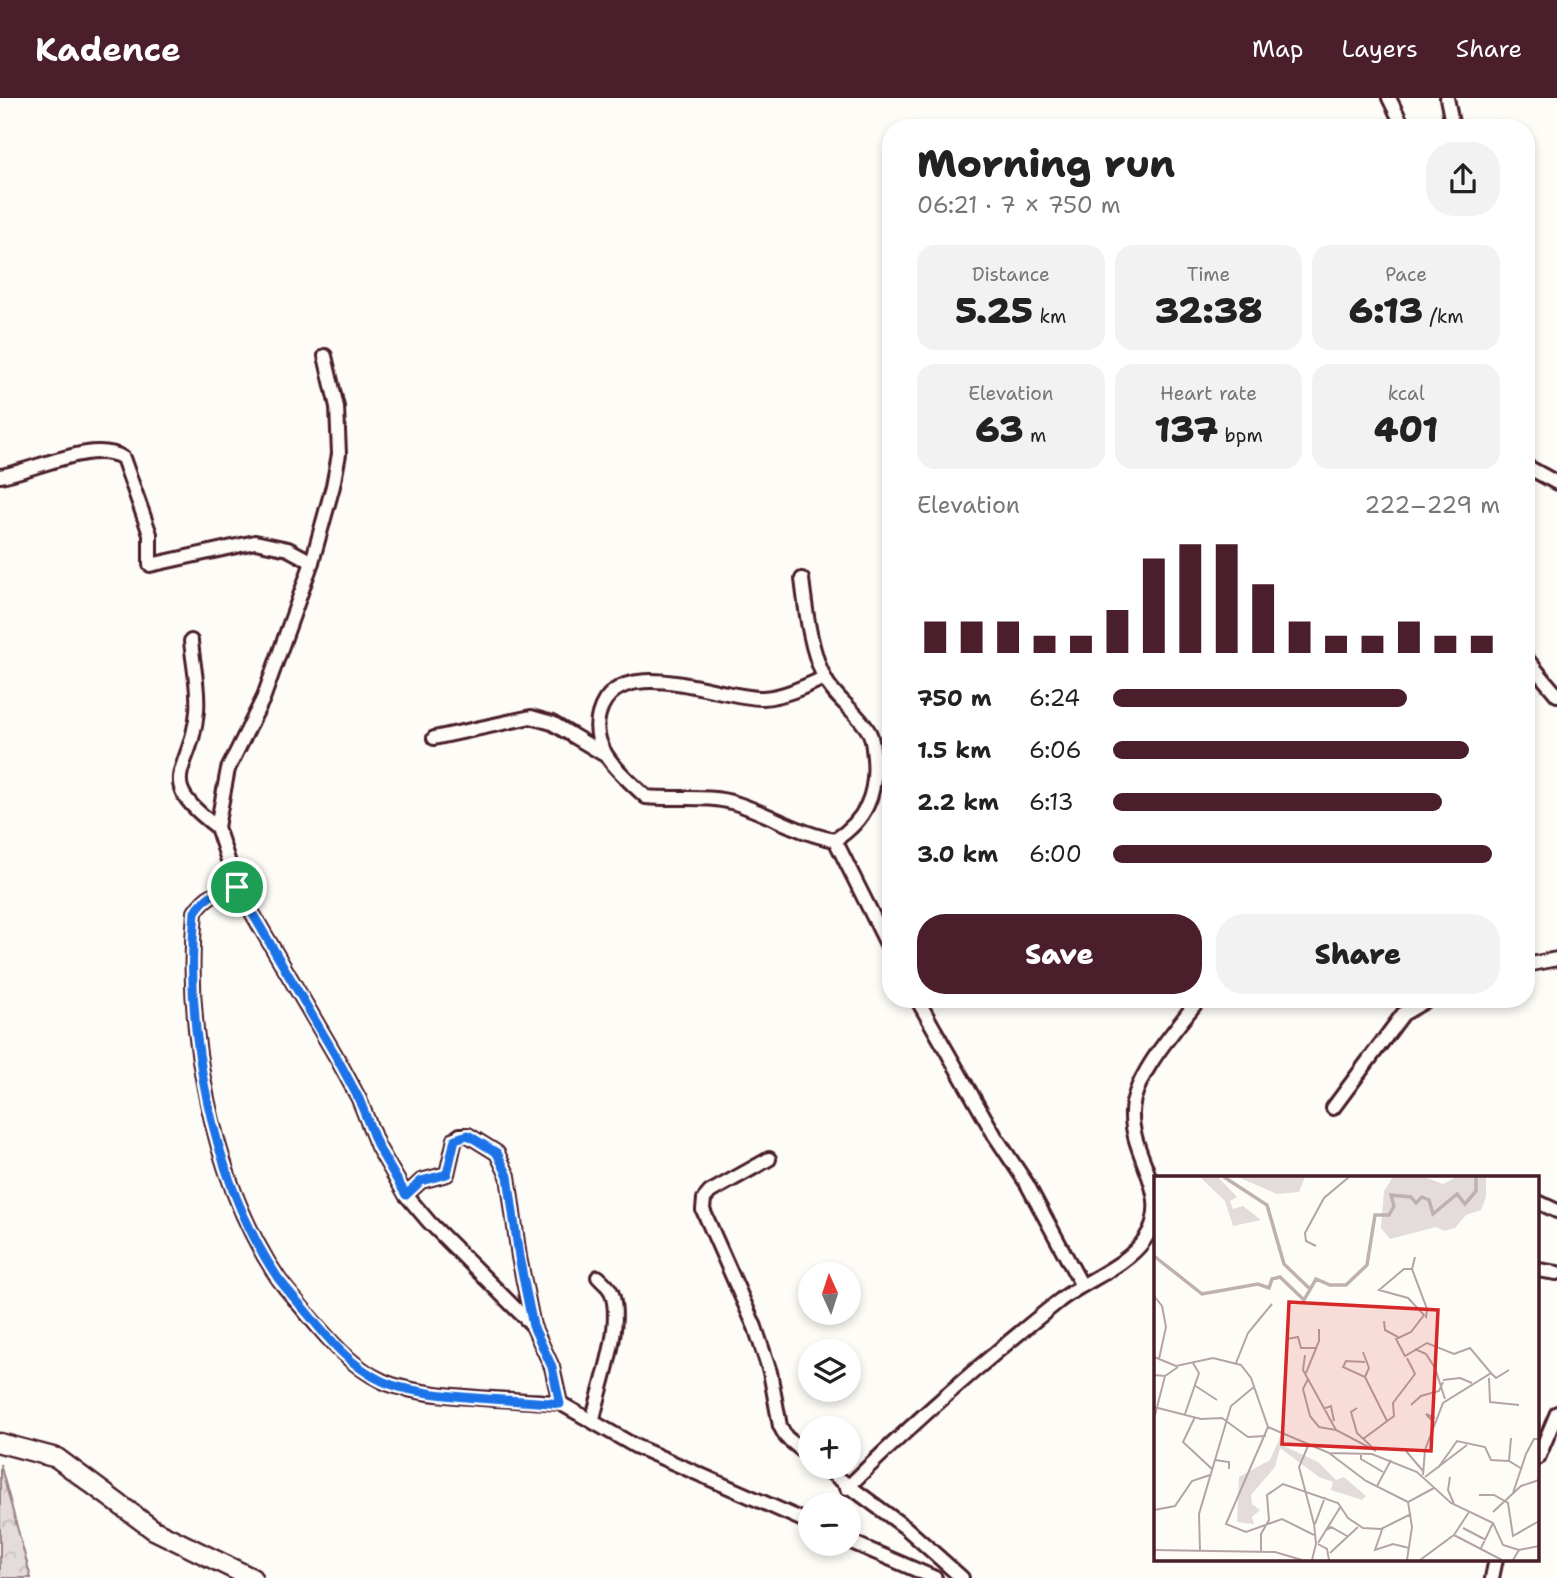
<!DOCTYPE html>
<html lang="en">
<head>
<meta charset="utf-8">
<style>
	body { margin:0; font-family:"Shantell Sans",sans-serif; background:#f2f2f2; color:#222; height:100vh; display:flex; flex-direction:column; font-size:26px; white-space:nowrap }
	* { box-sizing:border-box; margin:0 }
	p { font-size:23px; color:#767676 }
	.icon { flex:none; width:38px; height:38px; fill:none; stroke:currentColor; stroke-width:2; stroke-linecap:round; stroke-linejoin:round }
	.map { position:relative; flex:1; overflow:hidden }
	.panel { position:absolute; left:882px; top:21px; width:653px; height:889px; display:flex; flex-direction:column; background:#fff; border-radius:28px; box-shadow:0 4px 10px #0003 }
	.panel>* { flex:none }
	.needle { width:46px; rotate:357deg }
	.tools { position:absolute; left:798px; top:1164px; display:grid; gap:14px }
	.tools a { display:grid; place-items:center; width:63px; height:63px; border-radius:50%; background:#fff; box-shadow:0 4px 10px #0003; font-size:35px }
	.pin { position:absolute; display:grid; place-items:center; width:60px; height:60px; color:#fff; margin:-30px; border:4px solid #fff; border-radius:50%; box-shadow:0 2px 7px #0007 }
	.round { display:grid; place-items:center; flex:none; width:74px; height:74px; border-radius:28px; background:#f2f2f2 }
	.headline { display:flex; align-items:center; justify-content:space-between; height:119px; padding:0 35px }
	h1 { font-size:38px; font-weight:800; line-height:52px }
	.metrics { display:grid; grid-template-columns:repeat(3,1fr); gap:10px; height:119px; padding:7px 35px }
	.metrics div { display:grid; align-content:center; border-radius:18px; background:#f2f2f2; text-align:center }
	.metrics b { font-size:35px; font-weight:800 }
	.metrics small { font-size:19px; font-weight:400 }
	.metrics p { font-size:19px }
	.chart { height:196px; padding:14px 35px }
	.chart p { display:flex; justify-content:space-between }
	.chart svg { width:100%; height:126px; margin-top:7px; stroke:#4a1f2b; stroke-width:6 }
	.cta { display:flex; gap:14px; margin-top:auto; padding:14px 35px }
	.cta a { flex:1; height:80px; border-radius:28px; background:#4a1f2b; color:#fff; font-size:28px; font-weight:800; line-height:80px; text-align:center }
	.cta a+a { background:#f2f2f2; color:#222 }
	ul { padding:0 35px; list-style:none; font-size:23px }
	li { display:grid; grid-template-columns:112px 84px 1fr; align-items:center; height:52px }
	li i { height:18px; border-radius:9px; background:#4a1f2b }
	header { display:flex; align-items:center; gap:42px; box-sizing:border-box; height:98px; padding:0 35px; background:#4a1f2b; color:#fff }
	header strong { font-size:33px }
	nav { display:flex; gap:38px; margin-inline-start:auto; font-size:24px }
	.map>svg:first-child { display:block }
	.forest { fill:url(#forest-crowns); stroke:#967e82; stroke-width:2 }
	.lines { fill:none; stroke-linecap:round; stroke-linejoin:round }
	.minor-casing { stroke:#4a1f2b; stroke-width:18 }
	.secondary-casing { stroke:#4a1f2b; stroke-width:23 }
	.minor { stroke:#fdfcf7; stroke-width:12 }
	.secondary { stroke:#fdfcf7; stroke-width:18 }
	.route-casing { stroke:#fff; stroke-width:14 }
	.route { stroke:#1a73e8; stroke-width:9 }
	.inset-river { fill:none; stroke:#c0b1b1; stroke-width:3.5 }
	.inset-road { fill:none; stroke:#b5a4a5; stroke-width:2 }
	.view { fill:#d62828; fill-opacity:0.15; stroke:#d62828; stroke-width:3.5 }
	.inset-edge { fill:none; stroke:#4a1f2b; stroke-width:3.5 }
</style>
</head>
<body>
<header>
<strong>Kadence</strong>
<nav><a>Map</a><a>Layers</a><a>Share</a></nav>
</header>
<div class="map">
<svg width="1557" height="1480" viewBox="0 0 1557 1480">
	<defs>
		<pattern id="forest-crowns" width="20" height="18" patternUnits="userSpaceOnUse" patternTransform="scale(1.75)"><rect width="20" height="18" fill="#e3dcda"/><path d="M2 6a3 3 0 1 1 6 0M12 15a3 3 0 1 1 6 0" fill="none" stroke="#c4bcbb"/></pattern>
	</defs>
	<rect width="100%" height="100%" fill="#fdfcf7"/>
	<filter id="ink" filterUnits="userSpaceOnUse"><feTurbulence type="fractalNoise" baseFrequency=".0143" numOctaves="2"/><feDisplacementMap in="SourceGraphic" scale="14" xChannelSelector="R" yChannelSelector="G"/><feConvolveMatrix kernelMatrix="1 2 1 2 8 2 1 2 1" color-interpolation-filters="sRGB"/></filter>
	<g filter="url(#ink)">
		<polygon class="forest" points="0,1366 31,1480 0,1480"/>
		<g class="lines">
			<defs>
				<g id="minor">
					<polyline points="1389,0 1404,30"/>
					<polyline points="1447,0 1453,30"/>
					<polyline points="325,258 337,309 339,356 333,388 312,464 263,601 228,671 217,729 237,789 337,960 359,1001 378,1049 406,1097 429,1124 533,1228 552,1269 560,1305 635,1348 810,1425"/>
					<polyline points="1526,368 1557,385"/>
					<path d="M0 378C34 373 93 341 123 360L150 436V467L255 444 288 451 312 464"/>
					<path d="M802 481C806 513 810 552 825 581 835 601 858 614 869 634 873 641 873 652 874 660 877 696 866 722 835 742 800 736 771 717 738 706 709 696 677 702 646 699 623 677 589 652 599 616 617 552 719 601 763 600 784 599 805 588 824 580"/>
					<path d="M191 543C193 566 199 590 197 613 192 676 151 680 217 729"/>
					<polyline points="1526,560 1557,597"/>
					<polyline points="434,640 531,619 552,625 605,657"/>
					<polyline points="835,742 891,854"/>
					<path d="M237 789C218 793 206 797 195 814 184 930 212 1082 278 1180 287 1193 298 1204 308 1217 329 1242 352 1269 382 1283 421 1301 515 1301 560 1305"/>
					<polyline points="1526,867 1557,861"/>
					<polyline points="917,901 995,1038 1027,1086 1081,1186"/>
					<polyline points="1333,1010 1403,916 1429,901"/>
					<polyline points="769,1061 710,1094 704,1101 703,1112 755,1229 770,1274 780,1328 786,1339 810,1359"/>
					<polyline points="406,1097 421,1083 447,1076 455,1041 460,1037 468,1037 497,1055 508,1078 519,1159 533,1228"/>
					<polyline points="1538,1104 1557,1113"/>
					<polyline points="1538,1172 1557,1175"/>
					<path d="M593 1321C600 1288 623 1229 612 1196 610 1189 603 1184 598 1179"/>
					<polyline points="1538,1360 1557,1315"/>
					<polyline points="822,1368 906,1430 962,1480"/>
					<path d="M847 1390C914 1323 985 1262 1059 1203 1085 1182 1125 1170 1145 1141 1175 1098 1130 1059 1132 1014 1133 978 1177 930 1199 901"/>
					<polyline points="849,1443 935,1480"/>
					<polyline points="1492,1480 1496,1461"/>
				</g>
				<polyline id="secondary" points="0,1345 57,1360 154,1432 252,1480"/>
			</defs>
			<use href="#minor" class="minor-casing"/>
			<use href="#secondary" class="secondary-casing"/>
			<use href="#minor" class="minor"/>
			<use href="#secondary" class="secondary"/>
		</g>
	</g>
	<g class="lines" filter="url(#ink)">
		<defs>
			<path id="route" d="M237 789 337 960 359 1001 378 1049 406 1097 421 1083 447 1076 455 1041 468 1037 497 1055 508 1078 519 1159 533 1228 552 1269 560 1306C515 1301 421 1301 382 1283 352 1269 329 1242 308 1216 298 1204 287 1192 278 1180 212 1082 184 930 195 814 206 797 218 793 237 789Z"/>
		</defs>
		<use href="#route" class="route-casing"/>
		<use href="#route" class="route"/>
	</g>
	<g transform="translate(1154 1078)">
		<rect width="385" height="385" fill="#fdfcf7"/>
		<path d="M84 1H151L145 16 123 18Z" fill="#e3dcda"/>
		<path d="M46 1H64L83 21 76 25 79 33 89 30 107 44 79 50 71 25ZM128 257 132 271 164 286 182 304 190 301 212 320 208 324 177 314 179 306 165 301 126 272 121 291 97 319 98 328 106 334 98 341 100 348 83 346 85 301 116 284Z" fill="#e3dcda"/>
		<path d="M239 1H270L289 8 302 1H332V21L327 34 312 39 301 52 290 55 282 51 236 63 227 52 230 15Z" fill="#e3dcda"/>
		<path class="inset-river" d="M70 1 113 29 130 88 156 113M0 80 48 118 104 108 115 112 118 103 126 101 150 124 162 103 176 109H192L213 89 221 39H235L240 30 237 19 257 21 262 27 268 21 275 24 279 38 303 18 311 28 322 15V1"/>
		<path class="inset-road" d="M162 70 152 65 151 57 170 22 195 1M261 81 258 93 273 133 272 142M258 93H250L225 114 254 122 270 139 257 156 242 163 251 180 273 167 300 178 316 172 337 197 289 227 271 274 269 299M0 120 8 130 12 151 5 183M230 145 231 154 244 161M133 163 144 161 147 172H163M261 173 272 178 281 192 291 223M209 176 215 192 211 201M151 179 149 194 182 254 222 275M0 181 22 190 59 182 87 189 97 202 114 251 175 277 218 278 263 296 297 327 339 347 349 369 365 374M211 186 192 185 189 191 211 201 233 245M82 187 94 157 118 128M152 197 165 165V153M337 197 342 202 355 194M0 199 11 200 24 191M335 202 336 226 365 229M154 203 149 213 156 240 165 251 182 254M289 204 306 202 318 207M40 209 63 224M257 229 267 220 285 215 289 206M0 231 47 243 68 242 94 261 112 260M203 232 197 236 203 257 218 271M169 233 177 230 180 245M31 238 45 197 39 187M41 241 29 266 58 293M0 243 11 200M280 247 272 238 281 242M114 251 72 348 92 356 128 343 160 359M209 263 240 240 239 227 261 198 253 182M154 270 145 291 160 348 162 368 158 384M252 275 269 295M175 277 212 305 254 326M207 278V283L229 296M61 284 75 286V293M355 285 357 262M284 292 303 265 331 271 337 284 355 285 368 293M271 301 313 269M296 301 294 314 300 328M223 310 237 284M359 317 372 278 380 263H385M325 319H340L354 327 359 360 385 345M0 334 21 330 38 305 56 299M339 336 367 310 385 304M161 348 171 321M229 351 221 374 239 368 255 372M309 352 332 364M173 354 177 351 193 360M300 359 315 336M164 367 187 330M164 368 173 373 175 384M327 372 339 347M0 374 121 376 148 384M46 375 45 338 77 230 101 210M107 375V358L115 344 113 319 129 308 184 327 194 342 209 352 227 353 257 338M176 377 204 351M253 384 258 351 254 326 280 312M266 384 300 359 348 384M359 384 365 374 385 370"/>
		<path class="view" d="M135 126 284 134 277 275 128 268Z"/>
		<rect width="385" height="385" class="inset-edge"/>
	</g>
</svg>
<div class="tools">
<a><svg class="needle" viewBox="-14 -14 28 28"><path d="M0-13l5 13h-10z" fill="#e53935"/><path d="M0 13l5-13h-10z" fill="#767676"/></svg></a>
<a><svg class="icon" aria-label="layers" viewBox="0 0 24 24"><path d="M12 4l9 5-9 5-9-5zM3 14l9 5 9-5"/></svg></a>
<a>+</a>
<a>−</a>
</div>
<div class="pin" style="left:237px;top:789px;background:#1e9e55"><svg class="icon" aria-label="arrive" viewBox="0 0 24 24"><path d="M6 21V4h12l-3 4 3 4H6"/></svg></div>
<section class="panel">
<div class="headline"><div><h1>Morning run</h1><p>06:21 · 7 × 750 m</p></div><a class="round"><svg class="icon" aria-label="share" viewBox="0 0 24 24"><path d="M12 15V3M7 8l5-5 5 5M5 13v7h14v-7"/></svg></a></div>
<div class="metrics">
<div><p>Distance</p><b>5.25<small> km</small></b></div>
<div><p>Time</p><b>32:38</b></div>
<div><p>Pace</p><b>6:13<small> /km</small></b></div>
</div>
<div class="metrics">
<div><p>Elevation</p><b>63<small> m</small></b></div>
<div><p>Heart rate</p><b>137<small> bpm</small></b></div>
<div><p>kcal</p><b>401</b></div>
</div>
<div class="chart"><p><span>Elevation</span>222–229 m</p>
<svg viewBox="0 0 160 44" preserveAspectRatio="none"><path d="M5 44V33M15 44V33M25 44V33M35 44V38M45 44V38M55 44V29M65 44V11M75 44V6M85 44V6M95 44V20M105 44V33M115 44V38M125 44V38M135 44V33M145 44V38M155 44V38"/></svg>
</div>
<ul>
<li><b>750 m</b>6:24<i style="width:76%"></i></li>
<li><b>1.5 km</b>6:06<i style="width:92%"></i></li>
<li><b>2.2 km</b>6:13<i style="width:85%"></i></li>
<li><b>3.0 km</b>6:00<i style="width:98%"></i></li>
</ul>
<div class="cta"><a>Save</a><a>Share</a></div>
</section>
</div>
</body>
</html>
